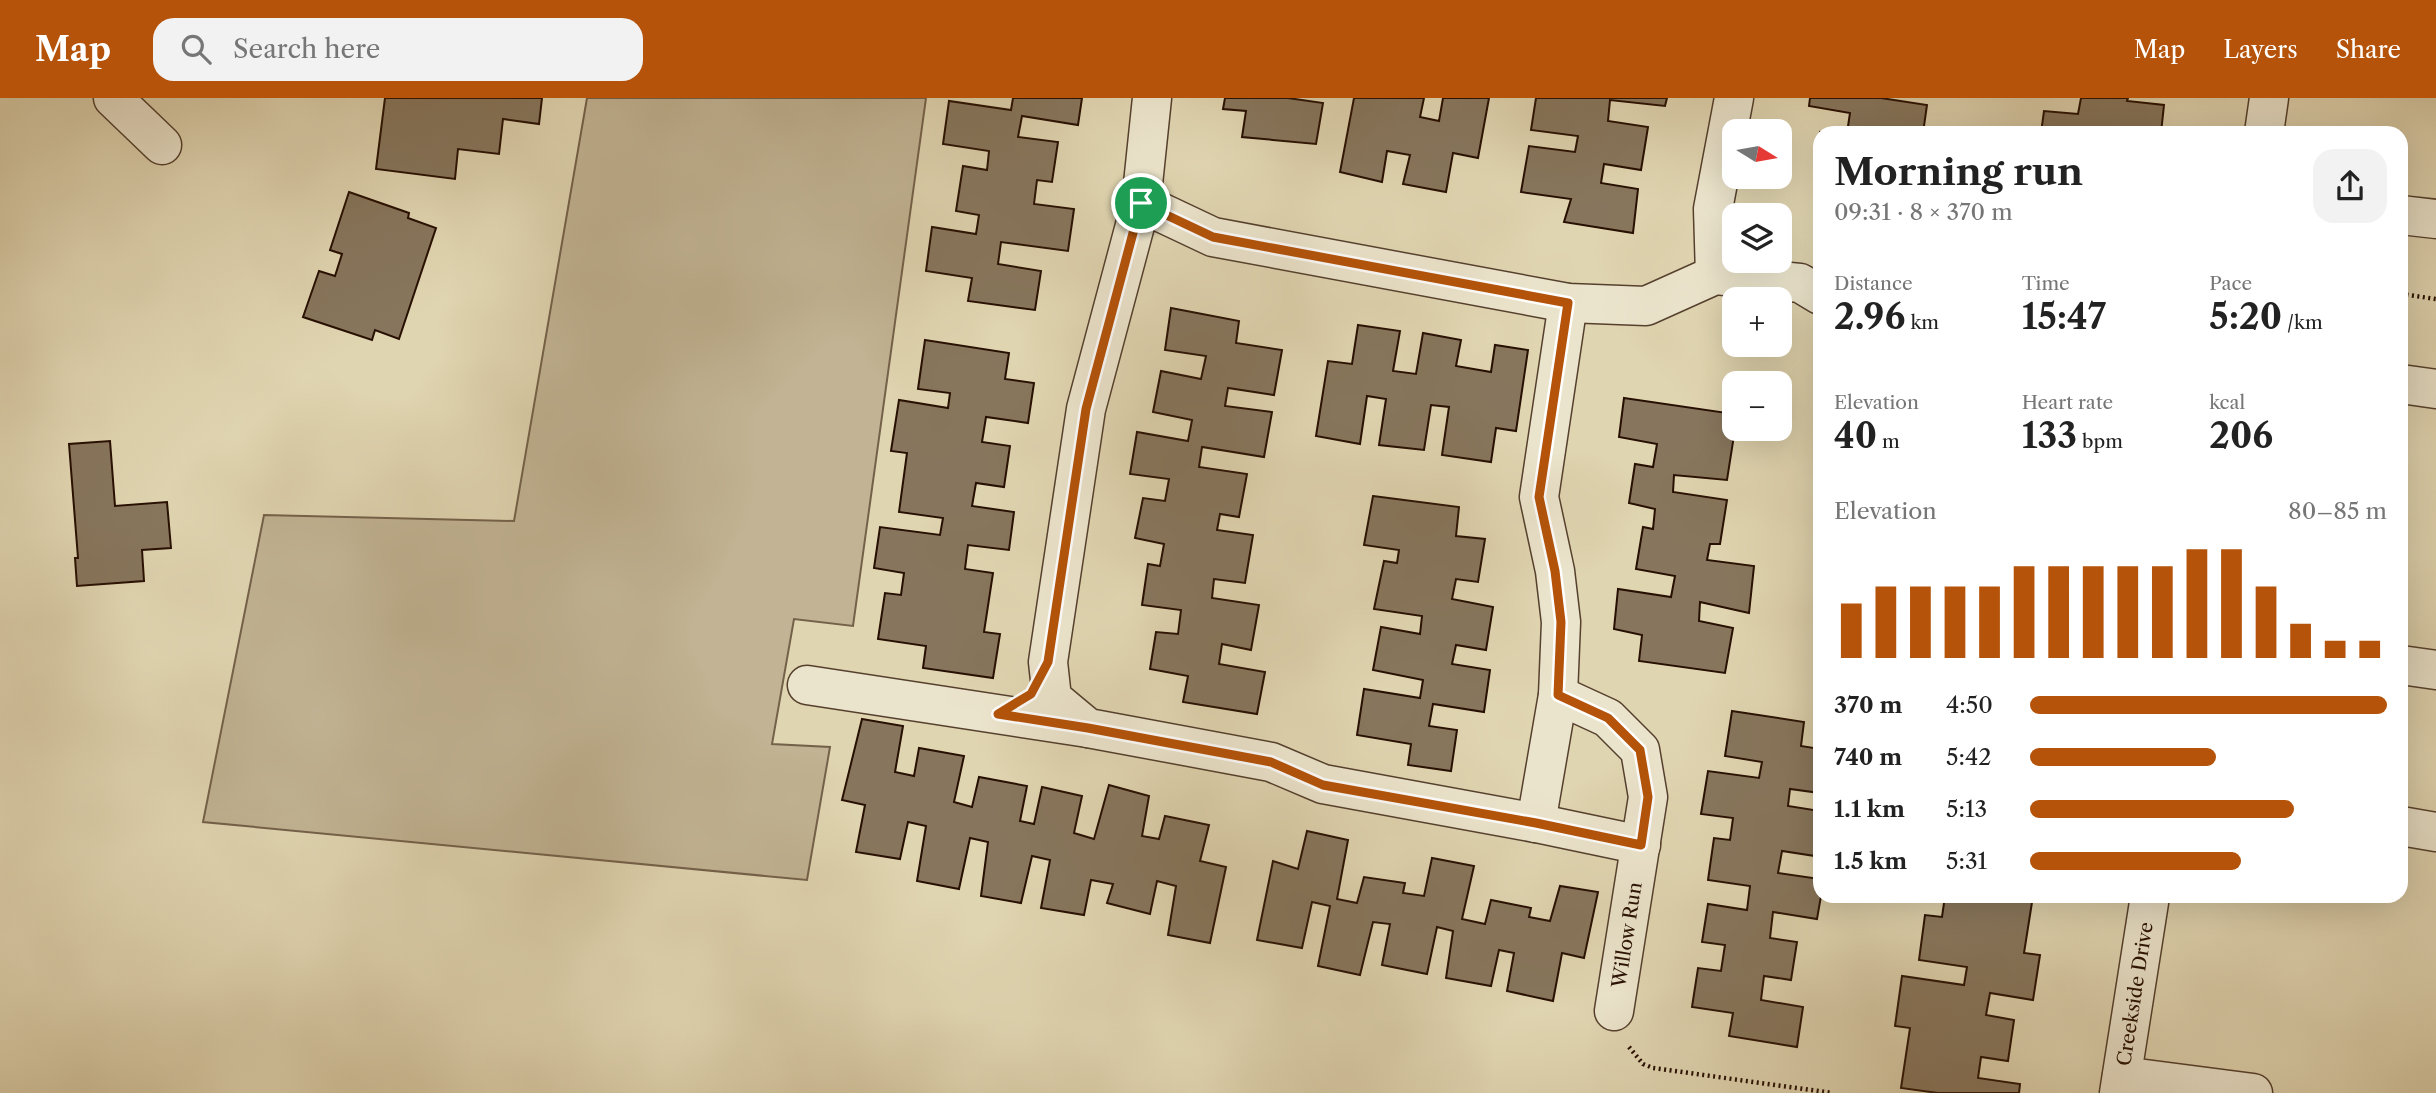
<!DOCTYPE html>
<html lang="en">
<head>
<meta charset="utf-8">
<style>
	body { margin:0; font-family:"Libre Caslon Text",serif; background:#f2f2f2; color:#222; height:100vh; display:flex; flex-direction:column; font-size:26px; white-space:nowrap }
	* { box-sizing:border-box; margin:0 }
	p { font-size:23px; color:#767676 }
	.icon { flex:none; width:38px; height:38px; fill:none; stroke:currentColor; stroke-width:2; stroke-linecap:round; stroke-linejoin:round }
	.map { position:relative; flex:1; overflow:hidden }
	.sheet { position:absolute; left:1813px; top:28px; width:595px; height:777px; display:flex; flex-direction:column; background:#fff; border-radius:21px; box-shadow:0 7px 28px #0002 }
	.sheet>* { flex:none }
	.needle { width:46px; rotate:101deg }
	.tools { position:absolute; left:1722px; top:21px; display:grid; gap:14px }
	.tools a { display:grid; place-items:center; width:70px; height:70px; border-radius:14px; background:#fff; box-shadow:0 7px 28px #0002; font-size:35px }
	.pin { position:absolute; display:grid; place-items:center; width:60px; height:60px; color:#fff; margin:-30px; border:4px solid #fff; border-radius:50%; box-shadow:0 2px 7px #0007 }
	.round { display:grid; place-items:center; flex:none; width:74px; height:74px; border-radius:21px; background:#f2f2f2 }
	.overview { display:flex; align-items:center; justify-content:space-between; height:119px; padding:0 21px }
	h1 { font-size:38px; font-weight:800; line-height:52px }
	.figures { display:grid; grid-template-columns:repeat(3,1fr); gap:10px; height:119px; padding:7px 21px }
	.figures div { display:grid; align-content:center }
	.figures b { font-size:35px; font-weight:800 }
	.figures small { font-size:19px; font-weight:400 }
	.figures p { font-size:19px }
	.chart { height:196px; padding:14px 21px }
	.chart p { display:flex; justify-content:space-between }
	.chart svg { width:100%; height:126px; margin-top:7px; stroke:#b45309; stroke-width:6 }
	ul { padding:0 21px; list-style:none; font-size:23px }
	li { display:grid; grid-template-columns:112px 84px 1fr; align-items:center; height:52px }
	li i { height:18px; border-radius:9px; background:#b45309 }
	header { display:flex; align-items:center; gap:42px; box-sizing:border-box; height:98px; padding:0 35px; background:#b45309; color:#fff }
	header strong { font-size:33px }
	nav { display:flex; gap:38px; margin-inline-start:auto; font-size:24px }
	.search { width:490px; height:63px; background:#f2f2f2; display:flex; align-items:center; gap:18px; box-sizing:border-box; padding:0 24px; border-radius:21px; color:#767676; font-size:26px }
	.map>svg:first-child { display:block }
	.green { fill:#c1b393; stroke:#74614a; stroke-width:2 }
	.building { fill:#87765d; stroke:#270f02; stroke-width:2 }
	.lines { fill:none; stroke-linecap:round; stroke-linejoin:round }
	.minor-casing { stroke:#55402e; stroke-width:41 }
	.path { stroke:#270f02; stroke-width:4.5; stroke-dasharray:2 3.5; stroke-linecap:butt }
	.minor { stroke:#ebe4cc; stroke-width:38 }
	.route-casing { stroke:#fff; stroke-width:14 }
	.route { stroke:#b45309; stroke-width:9 }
	.labels { text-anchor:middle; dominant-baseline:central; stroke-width:7; stroke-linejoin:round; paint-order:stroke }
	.street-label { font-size:19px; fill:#270f02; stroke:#ebe4cc }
</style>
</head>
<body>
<header>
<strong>Map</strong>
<div class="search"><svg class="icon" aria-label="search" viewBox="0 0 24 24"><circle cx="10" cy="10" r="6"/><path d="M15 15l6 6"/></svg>Search here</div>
<nav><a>Map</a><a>Layers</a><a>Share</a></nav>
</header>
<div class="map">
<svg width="2436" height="995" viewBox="0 0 2436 995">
	<rect width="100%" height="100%" fill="#e0d5b1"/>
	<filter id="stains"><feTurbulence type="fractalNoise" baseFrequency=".00286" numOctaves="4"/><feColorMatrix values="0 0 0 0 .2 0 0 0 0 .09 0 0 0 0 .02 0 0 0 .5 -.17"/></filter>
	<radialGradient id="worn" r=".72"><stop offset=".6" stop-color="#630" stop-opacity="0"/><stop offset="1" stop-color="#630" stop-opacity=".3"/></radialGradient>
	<polygon class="green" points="587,0 926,0 853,528 794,521 772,646 830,649 807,782 203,724 264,417 514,423"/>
	<g class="building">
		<polygon points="385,0 542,0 539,26 503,21 499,56 458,51 455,81 376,71"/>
		<polygon points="1013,0 1082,0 1078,27 1022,18 1018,39 1058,44 1052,84 1037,82 1034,106 1074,111 1068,153 1001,144 998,166 1041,173 1035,212 968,203 972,180 926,173 932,129 976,136 979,117 956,113 963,68 987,72 989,53 943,46 949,3 1011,12"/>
		<polygon points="1225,0 1288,0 1323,5 1316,46 1242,39 1246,13 1223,11"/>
		<polygon points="1354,0 1424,0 1420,19 1439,23 1443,0 1489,0 1478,60 1453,55 1446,94 1403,86 1410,57 1387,53 1382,84 1340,74"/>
		<polygon points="1536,0 1667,0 1665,8 1610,2 1608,23 1648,29 1641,72 1604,66 1601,85 1638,91 1633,135 1564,124 1571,101 1521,94 1529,48 1575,54 1578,38 1531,32"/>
		<polygon points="1810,0 1881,0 1927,7 1923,35 1847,35 1850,15 1809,8"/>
		<polygon points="2081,0 2128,0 2127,3 2164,7 2161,35 2041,35 2044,13 2078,16"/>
		<polygon points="1820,34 1825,35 1820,35 1820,74 1815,73"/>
		<polygon points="349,94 409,115 408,120 436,130 399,241 375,232 372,242 303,219 319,173 335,178 342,156 330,152"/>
		<polygon points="1171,210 1239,223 1236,245 1282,252 1274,297 1228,290 1225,308 1272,314 1264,359 1202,349 1199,369 1247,376 1239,419 1220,416 1217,432 1253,437 1245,485 1214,481 1212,500 1259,507 1251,552 1222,546 1219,566 1265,574 1257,616 1183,604 1188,578 1150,571 1156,534 1178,536 1181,512 1142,507 1148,466 1160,468 1164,446 1135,440 1143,400 1165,403 1169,381 1130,376 1137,334 1188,343 1192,322 1153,314 1161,273 1201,281 1206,258 1165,252"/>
		<polygon points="1358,227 1400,233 1393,273 1416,276 1423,235 1461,242 1456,268 1491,274 1495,247 1528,252 1516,333 1496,330 1491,364 1442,357 1449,309 1431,307 1424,352 1379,347 1386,301 1367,298 1360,346 1316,338 1328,263 1352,266"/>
		<polygon points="925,242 1009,255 1005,281 1034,285 1028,325 986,319 982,344 1010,348 1004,389 976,385 972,408 1014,414 1009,452 968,447 965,471 993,475 984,534 1000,536 993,580 923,570 926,548 878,541 885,495 901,497 904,475 874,470 880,429 940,437 943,420 899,414 907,355 891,353 899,302 948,310 950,295 918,291"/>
		<polygon points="1624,300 1734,316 1735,331 1727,382 1674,377 1673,394 1727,402 1720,446 1710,446 1707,462 1754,468 1749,515 1700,504 1699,523 1733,530 1725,575 1639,563 1642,537 1614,531 1618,491 1671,499 1675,478 1636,471 1643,429 1653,431 1655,411 1629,405 1635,366 1653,369 1657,346 1619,339"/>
		<polygon points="110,343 115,408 167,404 171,450 142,452 144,483 77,488 75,460 78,460 69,346"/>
		<polygon points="1373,398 1459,409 1456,438 1485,441 1478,484 1456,481 1452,501 1493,509 1486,552 1456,547 1452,566 1490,572 1484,614 1433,606 1429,628 1457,632 1451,673 1408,667 1411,646 1357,637 1364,591 1420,600 1423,582 1373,572 1381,529 1420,536 1422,518 1374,511 1384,463 1397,465 1399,452 1364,447"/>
		<polygon points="1732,613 1804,624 1801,648 1820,651 1820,695 1790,691 1788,708 1820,713 1815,758 1782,753 1778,775 1820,781 1821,798 1817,821 1773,814 1770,840 1797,844 1791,882 1764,878 1761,902 1803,909 1797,949 1729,938 1733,915 1692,909 1698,870 1721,873 1725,847 1702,844 1708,806 1747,812 1750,788 1708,782 1714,740 1730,742 1733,720 1701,716 1708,673 1759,680 1762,664 1725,658"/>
		<polygon points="862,621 903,628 895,674 914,678 919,650 964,658 954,704 972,709 979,679 1027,688 1020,723 1034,726 1042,689 1082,698 1074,735 1094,741 1109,687 1149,698 1142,738 1159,741 1165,718 1209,727 1200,763 1226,769 1210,845 1168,837 1176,788 1157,783 1150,816 1107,805 1113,786 1091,782 1084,817 1041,810 1050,762 1032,758 1021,805 981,798 988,744 970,740 959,791 917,783 926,728 908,724 900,761 856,754 865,707 842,702"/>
		<polygon points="1307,733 1348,742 1337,801 1357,805 1364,779 1405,785 1403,795 1424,798 1432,760 1474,768 1462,821 1485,826 1491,802 1531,810 1529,819 1550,823 1560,788 1598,794 1584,860 1562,855 1553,903 1507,893 1514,855 1499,852 1491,888 1446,880 1453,833 1437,829 1427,876 1382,867 1390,826 1373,824 1360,877 1318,868 1330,808 1312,804 1302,850 1257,842 1273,763 1298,771"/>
		<polygon points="1945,798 2033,798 2024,855 2040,857 2033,902 1990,895 1986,917 2014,922 2008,963 1981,959 1978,980 2020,986 2019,995 1938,995 1901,990 1910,930 1895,928 1902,878 1964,887 1967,869 1919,862 1925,817 1942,819"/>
	</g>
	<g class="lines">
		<defs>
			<g id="minor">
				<polyline points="113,0 162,47"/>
				<polyline points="1152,0 1141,105 1086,311 1048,564 1052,600 1088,630 1271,664 1323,686 1536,725 1641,747"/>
				<polyline points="2264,35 2269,0"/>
				<polyline points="1141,105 1213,139 1568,205 1646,208 1715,177 1800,185 1820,197"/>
				<polyline points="2401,117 2436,121"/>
				<polyline points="1715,177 1713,111 1734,0"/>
				<polyline points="2401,286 2436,291"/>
				<polyline points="2401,567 2436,572"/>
				<polyline points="807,587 1088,630"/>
				<polyline points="1558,597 1608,620 1640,652 1648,699 1614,913"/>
				<polyline points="1536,725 1558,597 1561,524 1555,473 1539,399 1568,205"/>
				<polyline points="2401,728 2436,734"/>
				<polyline points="2122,978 2253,995"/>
				<polyline points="2119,995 2150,798"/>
			</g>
		</defs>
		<use href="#minor" class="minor-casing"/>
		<g class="path">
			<polyline points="2401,196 2436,201"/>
			<polyline points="1629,949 1643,966 1653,970 1833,995"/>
		</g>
		<use href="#minor" class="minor"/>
	</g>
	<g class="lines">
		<defs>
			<polygon id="route" points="1141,105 1213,139 1568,205 1539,399 1555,473 1561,524 1558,597 1608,620 1640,652 1648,699 1641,747 1536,725 1323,687 1271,664 1088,630 998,616 1031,596 1048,564 1086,311"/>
		</defs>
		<use href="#route" class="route-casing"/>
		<use href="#route" class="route"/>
	</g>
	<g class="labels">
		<g class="street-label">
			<text transform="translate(1627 837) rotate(-81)">Willow Run</text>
			<text transform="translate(2135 896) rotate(-81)">Creekside Drive</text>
		</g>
	</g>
	<rect width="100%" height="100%" filter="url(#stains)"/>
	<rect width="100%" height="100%" fill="url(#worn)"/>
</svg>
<div class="tools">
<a><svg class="needle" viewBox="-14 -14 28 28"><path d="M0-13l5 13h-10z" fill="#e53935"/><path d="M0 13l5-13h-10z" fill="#767676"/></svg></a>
<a><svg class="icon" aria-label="layers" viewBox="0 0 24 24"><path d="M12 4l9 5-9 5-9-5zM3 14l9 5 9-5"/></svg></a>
<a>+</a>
<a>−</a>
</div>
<div class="pin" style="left:1141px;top:105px;background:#1e9e55"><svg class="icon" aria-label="arrive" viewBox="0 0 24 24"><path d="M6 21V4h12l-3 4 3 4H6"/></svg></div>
<section class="sheet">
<div class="overview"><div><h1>Morning run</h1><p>09:31 · 8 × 370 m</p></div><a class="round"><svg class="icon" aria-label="share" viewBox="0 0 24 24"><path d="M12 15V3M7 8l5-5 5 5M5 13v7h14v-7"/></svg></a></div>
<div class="figures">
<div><p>Distance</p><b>2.96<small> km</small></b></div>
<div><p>Time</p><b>15:47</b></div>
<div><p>Pace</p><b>5:20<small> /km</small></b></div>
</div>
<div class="figures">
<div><p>Elevation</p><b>40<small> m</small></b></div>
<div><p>Heart rate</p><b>133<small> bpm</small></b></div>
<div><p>kcal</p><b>206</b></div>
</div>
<div class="chart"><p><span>Elevation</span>80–85 m</p>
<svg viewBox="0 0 160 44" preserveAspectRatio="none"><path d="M5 44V25M15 44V19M25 44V19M35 44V19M45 44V19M55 44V12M65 44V12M75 44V12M85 44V12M95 44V12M105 44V6M115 44V6M125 44V19M135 44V32M145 44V38M155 44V38"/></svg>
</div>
<ul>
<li><b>370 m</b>4:50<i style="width:100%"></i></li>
<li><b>740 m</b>5:42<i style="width:52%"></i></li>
<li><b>1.1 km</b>5:13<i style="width:74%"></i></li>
<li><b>1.5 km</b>5:31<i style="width:59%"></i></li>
</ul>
</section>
</div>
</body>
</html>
